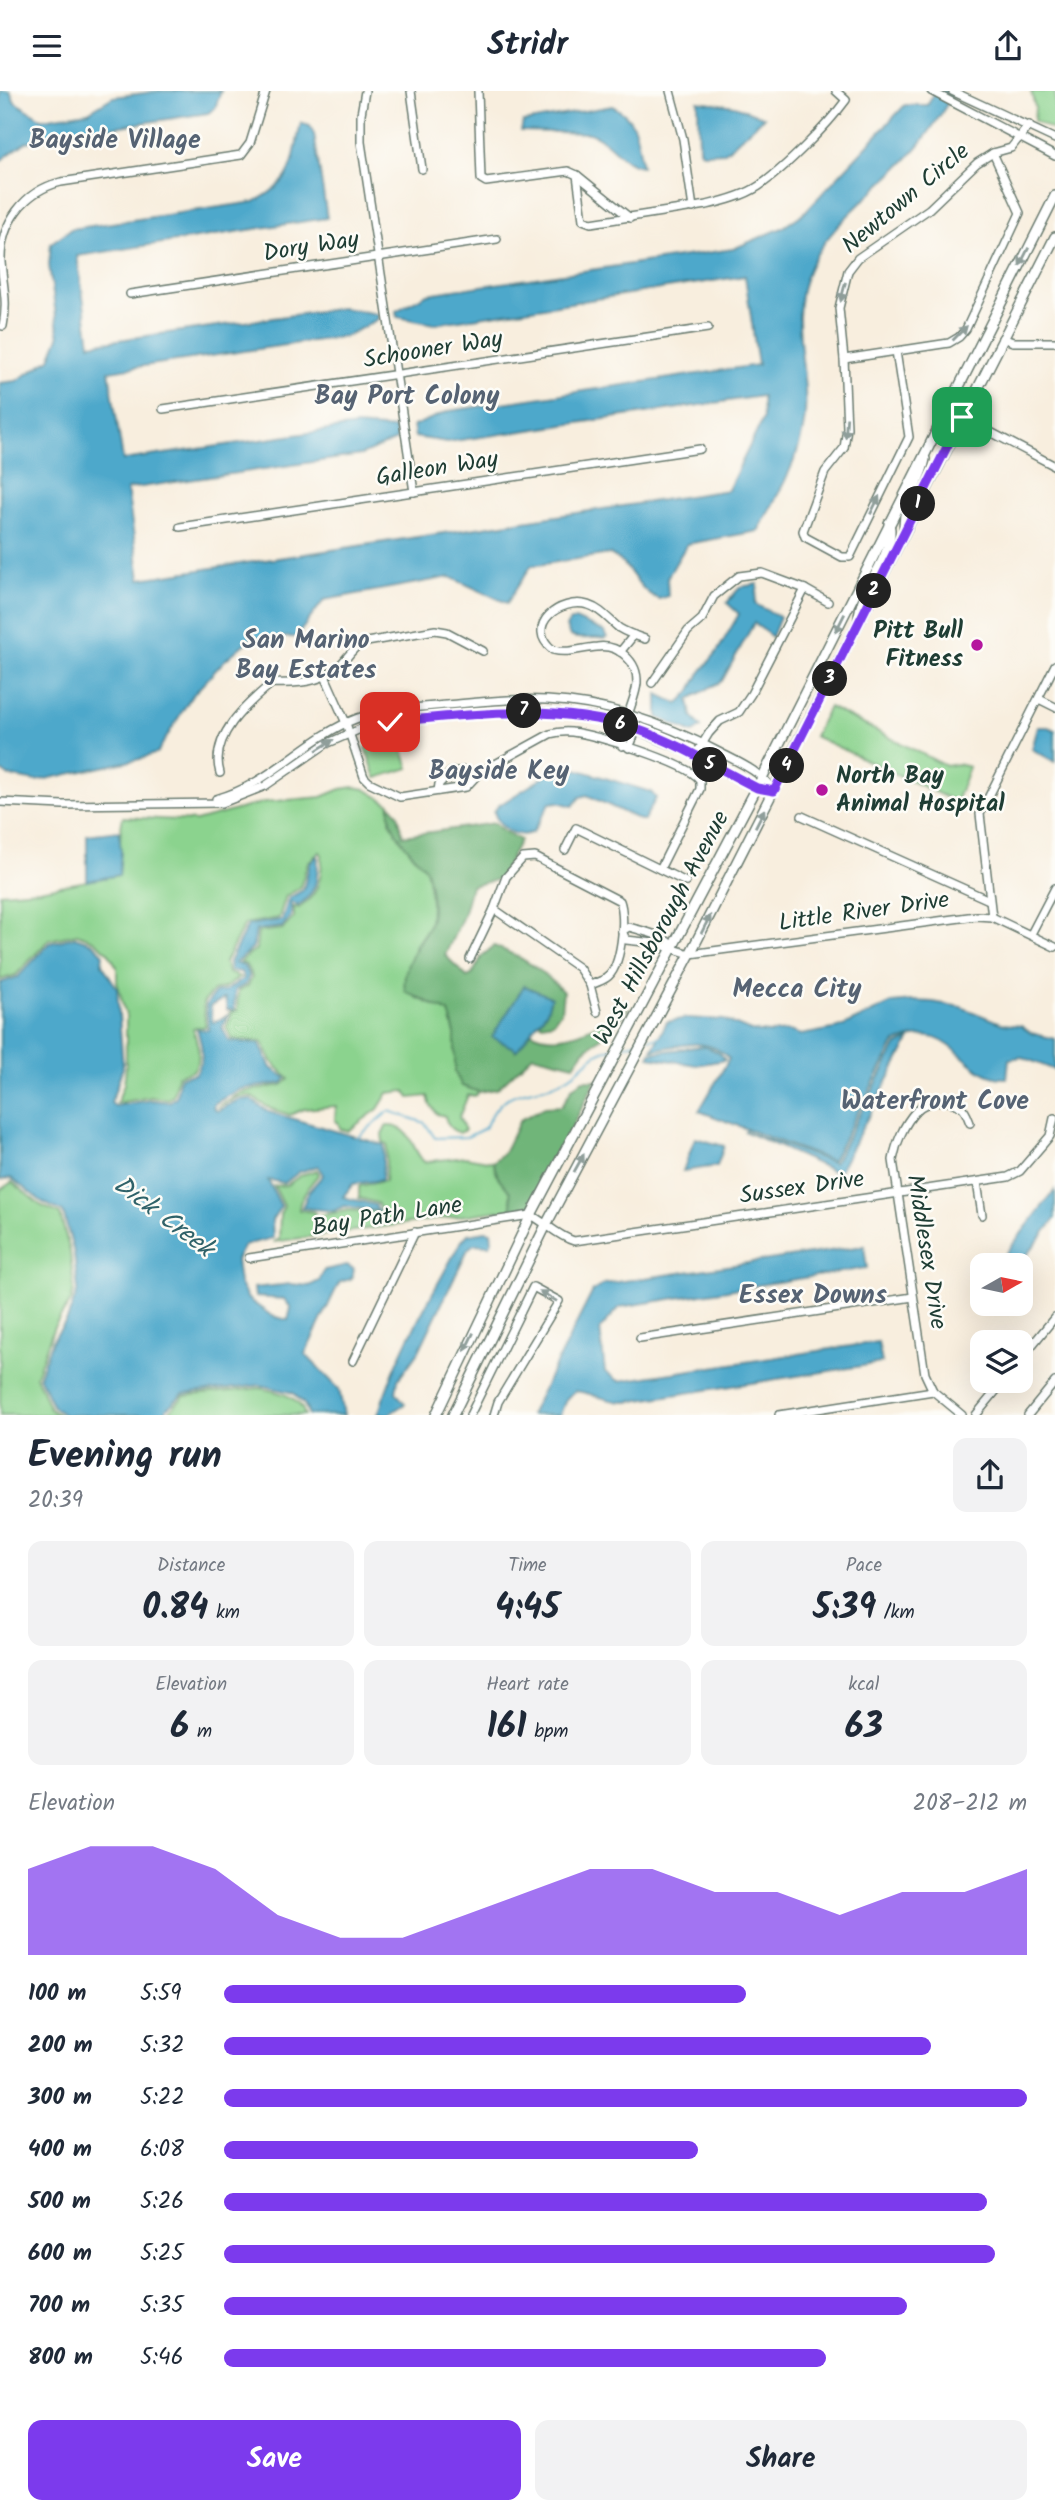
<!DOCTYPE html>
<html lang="en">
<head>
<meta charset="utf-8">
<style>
	body { margin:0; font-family:Kalam,sans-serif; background:#f2f2f3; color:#1f2937; height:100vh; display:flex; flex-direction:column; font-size:26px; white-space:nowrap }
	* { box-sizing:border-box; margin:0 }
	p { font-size:23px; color:#747a83 }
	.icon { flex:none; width:38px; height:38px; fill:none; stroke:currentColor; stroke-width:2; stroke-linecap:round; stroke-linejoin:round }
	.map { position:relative; height:1324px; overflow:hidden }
	.side { display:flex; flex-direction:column; background:#fff; flex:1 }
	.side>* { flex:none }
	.needle { width:46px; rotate:81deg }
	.tools { position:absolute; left:970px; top:1162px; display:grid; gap:14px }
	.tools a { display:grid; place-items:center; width:63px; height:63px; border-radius:14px; background:#fff; box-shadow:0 7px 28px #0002; font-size:35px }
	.pin { position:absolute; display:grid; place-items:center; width:60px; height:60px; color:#fff; margin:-30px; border-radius:14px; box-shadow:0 4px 10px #0006 }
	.km { position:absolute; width:35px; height:35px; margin:-18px; border-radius:50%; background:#222; color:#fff; font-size:19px; line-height:35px; text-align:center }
	.round { display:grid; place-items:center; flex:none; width:74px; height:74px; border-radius:14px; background:#f2f2f3 }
	.overview { display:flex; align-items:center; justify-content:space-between; height:119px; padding:0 28px }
	h1 { font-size:38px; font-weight:700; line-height:52px }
	.figures { display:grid; grid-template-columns:repeat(3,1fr); gap:10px; height:119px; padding:7px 28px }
	.figures div { display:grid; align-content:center; border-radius:14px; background:#f2f2f3; text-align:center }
	.figures b { font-size:35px; font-weight:700 }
	.figures small { font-size:19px; font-weight:400 }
	.figures p { font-size:19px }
	.chart { height:196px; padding:14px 28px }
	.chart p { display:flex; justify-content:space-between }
	.chart svg { width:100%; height:126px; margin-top:7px; fill:#7c3aed; opacity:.7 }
	.button { display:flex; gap:14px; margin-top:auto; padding:14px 28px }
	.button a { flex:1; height:80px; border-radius:14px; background:#7c3aed; color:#fff; font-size:28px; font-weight:700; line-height:80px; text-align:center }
	.button a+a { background:#f2f2f3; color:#1f2937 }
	ul { padding:0 28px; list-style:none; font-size:23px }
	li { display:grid; grid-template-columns:112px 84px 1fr; align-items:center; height:52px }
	li i { height:18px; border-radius:9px; background:#7c3aed }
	header { display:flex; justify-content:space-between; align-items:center; height:91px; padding:0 28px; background:#fff; font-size:32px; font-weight:700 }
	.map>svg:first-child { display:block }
	.green { fill:#8bd38e; stroke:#558861; stroke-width:2 }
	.forest { fill:#70b579; stroke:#487956; stroke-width:2 }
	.water { fill:#4ea8cb; stroke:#367280; stroke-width:2 }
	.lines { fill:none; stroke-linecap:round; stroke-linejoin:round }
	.stream { stroke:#4ea8cb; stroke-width:2 }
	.minor-casing { stroke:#6b7b70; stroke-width:10 }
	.major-casing { stroke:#6b7b70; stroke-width:12 }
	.minor { stroke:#fff; stroke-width:7 }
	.major { stroke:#fff; stroke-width:9 }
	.oneway { fill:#8f9e9a }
	.route-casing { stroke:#fff; stroke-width:14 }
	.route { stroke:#7c3aed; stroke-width:9 }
	.poi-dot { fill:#b5179e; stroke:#fdfcf7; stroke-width:2.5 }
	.labels { text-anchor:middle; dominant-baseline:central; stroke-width:5; stroke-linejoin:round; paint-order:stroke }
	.street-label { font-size:24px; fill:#1f3d34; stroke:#fdfcf7 }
	.poi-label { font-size:24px; font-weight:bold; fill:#1f3d34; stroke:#fdfcf7; text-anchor:end }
	.neighbourhood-label { font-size:26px; font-weight:bold; fill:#566373; stroke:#fdfcf7 }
	.water-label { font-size:26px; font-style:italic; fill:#2f6269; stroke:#fdfcf7 }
</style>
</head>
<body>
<header><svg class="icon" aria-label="menu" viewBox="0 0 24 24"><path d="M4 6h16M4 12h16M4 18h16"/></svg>Stridr<svg class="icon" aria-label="share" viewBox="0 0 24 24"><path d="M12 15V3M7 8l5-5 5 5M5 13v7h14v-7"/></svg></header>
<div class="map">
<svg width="1055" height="1324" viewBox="0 0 1055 1324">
	<rect width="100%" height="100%" fill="#fdfcf7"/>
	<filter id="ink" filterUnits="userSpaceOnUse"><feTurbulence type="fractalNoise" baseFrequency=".0143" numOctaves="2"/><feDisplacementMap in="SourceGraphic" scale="14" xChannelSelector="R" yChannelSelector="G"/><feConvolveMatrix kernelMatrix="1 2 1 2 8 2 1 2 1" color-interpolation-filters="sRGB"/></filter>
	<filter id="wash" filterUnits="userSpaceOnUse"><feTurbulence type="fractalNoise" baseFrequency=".00686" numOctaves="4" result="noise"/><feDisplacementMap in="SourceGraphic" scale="28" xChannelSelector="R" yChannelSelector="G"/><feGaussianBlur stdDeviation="1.57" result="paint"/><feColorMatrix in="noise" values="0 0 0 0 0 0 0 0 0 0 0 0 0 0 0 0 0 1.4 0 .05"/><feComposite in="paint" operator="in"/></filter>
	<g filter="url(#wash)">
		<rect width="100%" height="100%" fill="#f8eede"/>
		<g class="green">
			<polygon points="1031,0 1055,0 1055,40 1034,30 1035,16"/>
			<polygon points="829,616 946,675 957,673 969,676 956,711 814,645"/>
			<polygon points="399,647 409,677 376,687 366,657"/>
			<path d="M354 696 365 698 390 713V731L413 764 427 778 431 812 430 833 415 855V906L449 921 455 943V964L462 995 479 1001 475 1005 468 1004 459 1026 465 1039 459 1042C450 1038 447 1034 445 1025L437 1023 430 1013 428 1005 410 1007 405 1000 388 1002 378 1018 348 1040 340 1038 338 1031 335 1030 336 1015 304 1018 290 1024 271 1018 250 1005 237 1006 217 1016 242 1001 282 994 289 988 273 972 262 951 232 948 226 936 231 925 230 922 237 920 238 900 248 895 252 886 246 874 240 871 256 858 258 841 283 838 294 826V816L299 817C319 803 322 787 322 764L320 761 308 771 300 797 286 805 279 827 245 833 225 871 228 882 240 886 224 897 213 900 203 912 206 936H196L193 938C198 954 203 966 193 980L178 984 173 1004 168 1008 151 1006 117 1012 124 993 126 976V925L117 891V876L108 861 93 849 77 843 49 849 16 884 0 889V802L39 799 119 784C121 765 118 745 123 726L196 730 265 711 322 706 341 698Z"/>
			<path d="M386 1035C413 1034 409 1055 424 1071L465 1066 493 1071 498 1086 510 1101 512 1118 273 1151 279 1149 280 1123 284 1115 274 1095 287 1094 301 1084 317 1079 319 1083C310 1094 300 1105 299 1119L314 1121 316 1125 350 1119 380 1122 381 1119 377 1112 359 1107V1095L385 1090 387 1053 383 1051 382 1043Z"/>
			<polygon points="12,1091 40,1114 60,1123 70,1161 74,1199 71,1210 54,1236 36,1285 50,1318 59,1324 0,1324 0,1099"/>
			<path d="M260 1297C280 1302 297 1303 305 1324H171L170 1319 184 1305Z"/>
		</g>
		<g class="forest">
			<path d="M390 713 398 723 403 745 495 732 502 739 520 749 500 788 471 795 463 825 445 864 467 886 472 884 482 865 494 855C522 866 543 879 563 901L561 920 553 931 542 933 539 931 547 920 551 906 524 895 516 959 531 941C562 958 602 931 629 917L610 939 584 960 574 974 533 964 497 998 479 1001 462 995 455 982V943L449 921 405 900C401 874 417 858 428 836 435 823 431 796 427 782 426 775 419 771 414 765 401 750 387 734 390 713Z"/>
			<polygon points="583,989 596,989 531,1116 512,1118 510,1101 498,1086 493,1071 505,1060 520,1029 545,1016 562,1015 572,997"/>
		</g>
		<g class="water">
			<polygon points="0,0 10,0 15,11 42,28 88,21 113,6 160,0 221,0 215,17 208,22 54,45 26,51 0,70"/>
			<path d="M934 0H955C944 18 933 37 920 53 886 95 828 131 808 180 785 235 815 288 802 343 795 377 774 410 758 440L687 453 667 487 668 505 659 508C638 501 631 473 610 463L531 475 507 512 450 486 324 509 296 546 251 547 224 570 191 606 157 662 140 668 36 690 8 685 0 679V292L16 290 50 268 59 246 49 174 51 152 71 138 254 111C296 89 291 75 301 32L310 35 314 43 327 127 77 165 90 253 343 217 378 223V228L347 245 109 280 123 369 356 335 395 338 397 349 361 364 127 398 140 488 728 399 763 328 762 305 447 351 415 346 413 335 449 320 758 274 745 185 434 233 397 226 396 220 427 203 733 158 782 137 804 122 905 14H928Z"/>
			<polygon points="698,10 735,15 764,26 725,61 703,62 699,58"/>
			<path d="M612 15C639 28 637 48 642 75 621 73 610 48 589 42L521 40 523 31Z"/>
			<polygon points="758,493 755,513 780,526 772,546 754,532 722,590 689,608 692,625 701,636 693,642 658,626 658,603 678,613 690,601 700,582 717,561 739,523 727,512 740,496"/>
			<path d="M575 528 605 541 607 546 604 548C593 545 581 550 570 545L566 536 569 531Z"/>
			<polygon points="1038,636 1048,636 1055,639 1055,671 1032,658"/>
			<path d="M563 674 651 701 656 707 644 729H640L587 704 580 706 573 715 558 711 550 712 533 741C517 749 499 737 494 721L498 715Z"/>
			<polygon points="119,740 121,761 119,784 87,790 87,744"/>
			<path d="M318 764C318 788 318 800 298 815L291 811V825L282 836 256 839 253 857 235 872 244 875 249 885 246 893 235 899 234 919H227L225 907 210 915 213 932 228 924 222 936 229 950 260 953 271 977 286 987 282 992 241 998 215 1012 213 1016 217 1020 238 1009 250 1008 269 1021 384 1054 382 1089 353 1093 343 1106 375 1114 378 1120 344 1115 334 1120 302 1117 309 1100 323 1084 318 1075 299 1081 285 1092 268 1089 281 1115 272 1129 273 1147 244 1154 236 1169 239 1192 248 1208 272 1225 288 1229 291 1217 284 1208 255 1206 254 1197 291 1193 309 1195 319 1190 324 1179 347 1174 354 1178 351 1188 340 1191 337 1196 305 1263 339 1298 344 1324H309L304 1313 293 1302 261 1294 183 1303 166 1318 167 1324H64L53 1316 39 1285 52 1250 67 1229 78 1199 74 1162 63 1121 42 1111 11 1087 0 1089V892L18 886 50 852 75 846 92 852 103 862 102 873 117 897 123 976 111 1012 115 1015 151 1009 169 1011 176 1006 180 986 195 983C206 968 202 955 197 938L209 939 206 914 215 902 225 900 244 887 241 881 230 880 229 871 248 834 282 829 289 807 303 799 310 772Z"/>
			<polygon points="524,895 551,906 547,920 517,959 492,946"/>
			<path d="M913 910 933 911 961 916 1003 933 1021 935 1031 942 1055 948V979L1022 966 1009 968 1007 987C961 989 954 923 894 953L832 1070 699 1020 729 968C709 944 680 955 652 959L667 931 687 927 724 929 751 940 769 942 789 940 801 944 839 937 892 912Z"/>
			<polygon points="910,948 838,1082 744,1040 834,1072 896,955"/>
			<polygon points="704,955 718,961 725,969 696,974 649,966 651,962"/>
			<polygon points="695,1047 724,1055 717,1075 683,1080"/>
			<polygon points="1055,1099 1055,1128 1019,1174 997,1174"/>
			<path d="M486 1140 491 1141 492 1150 489 1154 474 1153 468 1158 419 1260 398 1289 396 1301 405 1313 387 1324H378C396 1263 430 1208 460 1152L468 1143Z"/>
			<path d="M864 1155 867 1177 620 1216 600 1238 605 1281 619 1290 878 1251 882 1272 627 1311C609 1312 594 1302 575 1300L566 1308 560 1324H530L593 1200 604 1193Z"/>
		</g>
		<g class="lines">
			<g class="stream">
				<polyline points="649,948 660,946"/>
				<polyline points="625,954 640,950"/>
				<path d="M356 1048 389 1020 425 1032 435 1047 467 1046 485 1037C506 987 535 1009 570 985 592 970 588 963 616 956"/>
			</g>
		</g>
	</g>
	<g filter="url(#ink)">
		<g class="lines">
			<defs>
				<g id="minor">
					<polyline points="365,0 361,23 361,51 414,401"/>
					<polyline points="411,0 422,78"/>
					<path d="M478 0 481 88 486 91 568 80 577 84 583 129 591 132 707 114C724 110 744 105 759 95 785 77 827 35 846 9L836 0"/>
					<polyline points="670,0 683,48 693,117"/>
					<polyline points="931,0 1055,65"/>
					<polyline points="952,0 1055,48"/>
					<polyline points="577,84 630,127"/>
					<polyline points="130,203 497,148"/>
					<path d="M3 235C8 211 3 195 1 171 0 132 24 100 61 91L241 64 250 52 266 0"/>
					<polyline points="1002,247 1013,251 1055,251"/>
					<polyline points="896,260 909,346 850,466 842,466 805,446 803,440 825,381 844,357 847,337 844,268 839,217 848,180 858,167 929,118 977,72 993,62"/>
					<polyline points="844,268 949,252 959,246 966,238 1020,122 993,62 1011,57 1029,34"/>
					<polyline points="163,318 708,237"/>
					<polyline points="947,318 1055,375"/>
					<polyline points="180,436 700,358"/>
					<polyline points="620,561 634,544"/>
					<path d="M325 585 346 632 364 686 369 691 400 706 466 696 479 682 550 643C557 641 564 640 572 641 594 643 688 672 700 689V698L660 778"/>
					<polyline points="652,592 688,540 702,528 714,505 739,485 762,482 805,498 828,511"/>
					<polyline points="1039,608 1055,616"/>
					<path d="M628 624C631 614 636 603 637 592 638 570 618 553 597 556 582 557 568 563 553 559 523 535 560 506 588 514 601 518 609 529 619 537 627 542 636 545 645 548"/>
					<polyline points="622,655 630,632"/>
					<polyline points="629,657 638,635"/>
					<polyline points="695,665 709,642 720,630 739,621 751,603 805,498"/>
					<path d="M220 682C209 645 247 613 272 592 293 593 321 592 337 577 346 569 351 559 361 552L435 539 447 541 483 560"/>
					<polyline points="438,700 439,693 451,681 467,679 478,684"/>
					<path d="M216 708C272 693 304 647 358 627 386 617 417 617 447 614 480 611 514 607 547 609 607 612 666 633 719 661 740 672 760 680 774 700"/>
					<polyline points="0,711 63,714 222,712 265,695 326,653 365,636 390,631 521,620 557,622 592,626 636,639 686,660 757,697 774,700"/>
					<polyline points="802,725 989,809"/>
					<polyline points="565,759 576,737 686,791"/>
					<polyline points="494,818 579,877 590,894 597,921"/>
					<polyline points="992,826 980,723 1055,574"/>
					<polyline points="622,840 626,849 654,852 690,863 976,825 992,826 1055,856"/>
					<path d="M622 840 629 836C645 841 664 843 674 857"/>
					<polyline points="1031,843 1055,797"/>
					<path d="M470 868 494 818 506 786 523 767 535 766 620 810C626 826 622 877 606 887 602 890 595 892 590 894"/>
					<polyline points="977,1091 982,1124"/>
					<path d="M249 1167 531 1124C546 1132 558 1145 574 1150L1008 1086 1020 1080 1050 1045 1054 1027"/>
					<polyline points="640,1247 913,1206"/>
					<polyline points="1020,1269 1055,1226"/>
					<polyline points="353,1270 415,1141"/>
					<polyline points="470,1324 533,1196 559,1210 498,1311 494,1324"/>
					<polyline points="779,1324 933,1300"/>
					<path d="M962 1324 933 1300 925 1283 893 1069C896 1052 904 1033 916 1020 927 1008 950 1007 962 1017 966 1020 968 1027 970 1032"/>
					<polyline points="976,1324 1004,1290"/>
					<polyline points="1028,1324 1055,1291"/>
				</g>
				<g id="major">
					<path d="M905 440C900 416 921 392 925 368"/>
					<path d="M859 528C860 494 897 466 889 432"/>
					<polyline points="436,1324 531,1124 763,685 1055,105"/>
					<polyline points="453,1324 547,1132 690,863 1055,146"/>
				</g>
			</defs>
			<use href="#minor" class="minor-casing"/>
			<use href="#major" class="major-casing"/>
			<use href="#minor" class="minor"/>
			<use href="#major" class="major"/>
		</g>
		<defs><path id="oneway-solid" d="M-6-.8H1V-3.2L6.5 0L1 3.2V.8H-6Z" transform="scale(1.75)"/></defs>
		<g class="oneway">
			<use href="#oneway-solid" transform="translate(1024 166) rotate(117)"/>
			<use href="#oneway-solid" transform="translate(843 201) rotate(104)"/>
			<use href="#oneway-solid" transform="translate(960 242) rotate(-45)"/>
			<use href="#oneway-solid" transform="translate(846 337) rotate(94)"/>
			<use href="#oneway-solid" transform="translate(875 414) rotate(-64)"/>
			<use href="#oneway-solid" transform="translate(840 532) rotate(117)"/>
			<use href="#oneway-solid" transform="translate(325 654) rotate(-32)"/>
			<use href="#oneway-solid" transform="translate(760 727) rotate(-63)"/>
			<use href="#oneway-solid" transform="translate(706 833) rotate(-63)"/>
			<use href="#oneway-solid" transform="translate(579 1072) rotate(-61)"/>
			<use href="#oneway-solid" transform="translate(548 1205) rotate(-149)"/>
			<use href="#oneway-solid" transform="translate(469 1251) rotate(116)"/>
		</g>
	</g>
	<g class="lines" filter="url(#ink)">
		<defs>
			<path id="route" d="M390 631C473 623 555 612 636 638 678 652 717 677 757 697L774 700 962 326"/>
		</defs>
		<use href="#route" class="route-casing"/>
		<use href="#route" class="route"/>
	</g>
	<g class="poi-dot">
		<circle cx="977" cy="554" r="7"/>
		<circle cx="822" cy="699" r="7"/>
	</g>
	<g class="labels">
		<g class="street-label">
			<text transform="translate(906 108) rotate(-40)">Newtown Circle</text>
			<text transform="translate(311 156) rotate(-9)">Dory Way</text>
			<text transform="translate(433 259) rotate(-9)">Schooner Way</text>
			<text transform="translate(437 378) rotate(-9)">Galleon Way</text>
			<text transform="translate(864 821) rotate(-8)">Little River Drive</text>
			<text transform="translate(662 837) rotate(-62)">West Hillsborough Avenue</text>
			<text transform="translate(802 1097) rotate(-8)">Sussex Drive</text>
			<text transform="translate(387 1126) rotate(-9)">Bay Path Lane</text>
			<text transform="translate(926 1161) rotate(81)">Middlesex Drive</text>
		</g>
		<g class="poi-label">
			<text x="963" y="540">Pitt Bull<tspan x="963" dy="28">Fitness</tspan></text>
			<text x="836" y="685" text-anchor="start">North Bay<tspan x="836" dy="28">Animal Hospital</tspan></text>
		</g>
		<g class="neighbourhood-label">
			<text x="115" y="50">Bayside Village</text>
			<text x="407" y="306">Bay Port Colony</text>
			<text x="306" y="550">San Marino<tspan x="306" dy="30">Bay Estates</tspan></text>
			<text x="499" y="681">Bayside Key</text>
			<text x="797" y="899">Mecca City</text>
			<text x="935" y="1011">Waterfront Cove</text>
			<text x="813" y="1205">Essex Downs</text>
		</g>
		<g class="water-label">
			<text transform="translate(163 1126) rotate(37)">Dick Creek</text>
		</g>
	</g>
</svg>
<div class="tools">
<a><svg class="needle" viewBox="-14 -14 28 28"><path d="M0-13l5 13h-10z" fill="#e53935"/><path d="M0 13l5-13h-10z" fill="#747a83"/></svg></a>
<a><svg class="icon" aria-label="layers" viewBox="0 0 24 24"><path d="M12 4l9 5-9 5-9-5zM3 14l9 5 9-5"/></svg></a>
</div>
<div class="pin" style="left:962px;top:326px;background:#1e9e55"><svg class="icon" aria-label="arrive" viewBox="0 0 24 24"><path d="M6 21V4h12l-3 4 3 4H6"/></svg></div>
<div class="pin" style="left:390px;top:631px;background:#d93025"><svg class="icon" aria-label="check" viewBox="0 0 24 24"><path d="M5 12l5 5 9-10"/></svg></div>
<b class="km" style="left:918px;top:413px">1</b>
<b class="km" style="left:874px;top:500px">2</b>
<b class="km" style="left:830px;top:588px">3</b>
<b class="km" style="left:787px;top:675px">4</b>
<b class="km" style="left:710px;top:674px">5</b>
<b class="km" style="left:621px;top:634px">6</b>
<b class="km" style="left:524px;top:620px">7</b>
</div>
<section class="side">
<div class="overview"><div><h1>Evening run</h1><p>20:39</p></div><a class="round"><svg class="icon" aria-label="share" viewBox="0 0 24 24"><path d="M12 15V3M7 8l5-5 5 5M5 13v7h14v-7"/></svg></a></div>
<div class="figures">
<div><p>Distance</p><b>0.84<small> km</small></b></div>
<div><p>Time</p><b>4:45</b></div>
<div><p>Pace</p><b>5:39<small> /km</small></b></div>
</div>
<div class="figures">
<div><p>Elevation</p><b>6<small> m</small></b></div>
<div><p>Heart rate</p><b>161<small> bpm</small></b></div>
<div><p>kcal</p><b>63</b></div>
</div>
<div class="chart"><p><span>Elevation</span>208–212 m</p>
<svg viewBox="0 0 160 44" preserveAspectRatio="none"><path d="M0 44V14L10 6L20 6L30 14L40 30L50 38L60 38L70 30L80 22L90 14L100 14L110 22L120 22L130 30L140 22L150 22L160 14V44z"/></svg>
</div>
<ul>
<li><b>100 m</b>5:59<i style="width:65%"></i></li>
<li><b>200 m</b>5:32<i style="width:88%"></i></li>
<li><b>300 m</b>5:22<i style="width:100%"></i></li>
<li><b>400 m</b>6:08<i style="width:59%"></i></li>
<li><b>500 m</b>5:26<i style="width:95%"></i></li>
<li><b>600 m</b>5:25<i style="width:96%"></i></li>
<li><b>700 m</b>5:35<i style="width:85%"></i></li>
<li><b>800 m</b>5:46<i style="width:75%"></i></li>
</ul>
<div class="button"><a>Save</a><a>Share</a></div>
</section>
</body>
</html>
